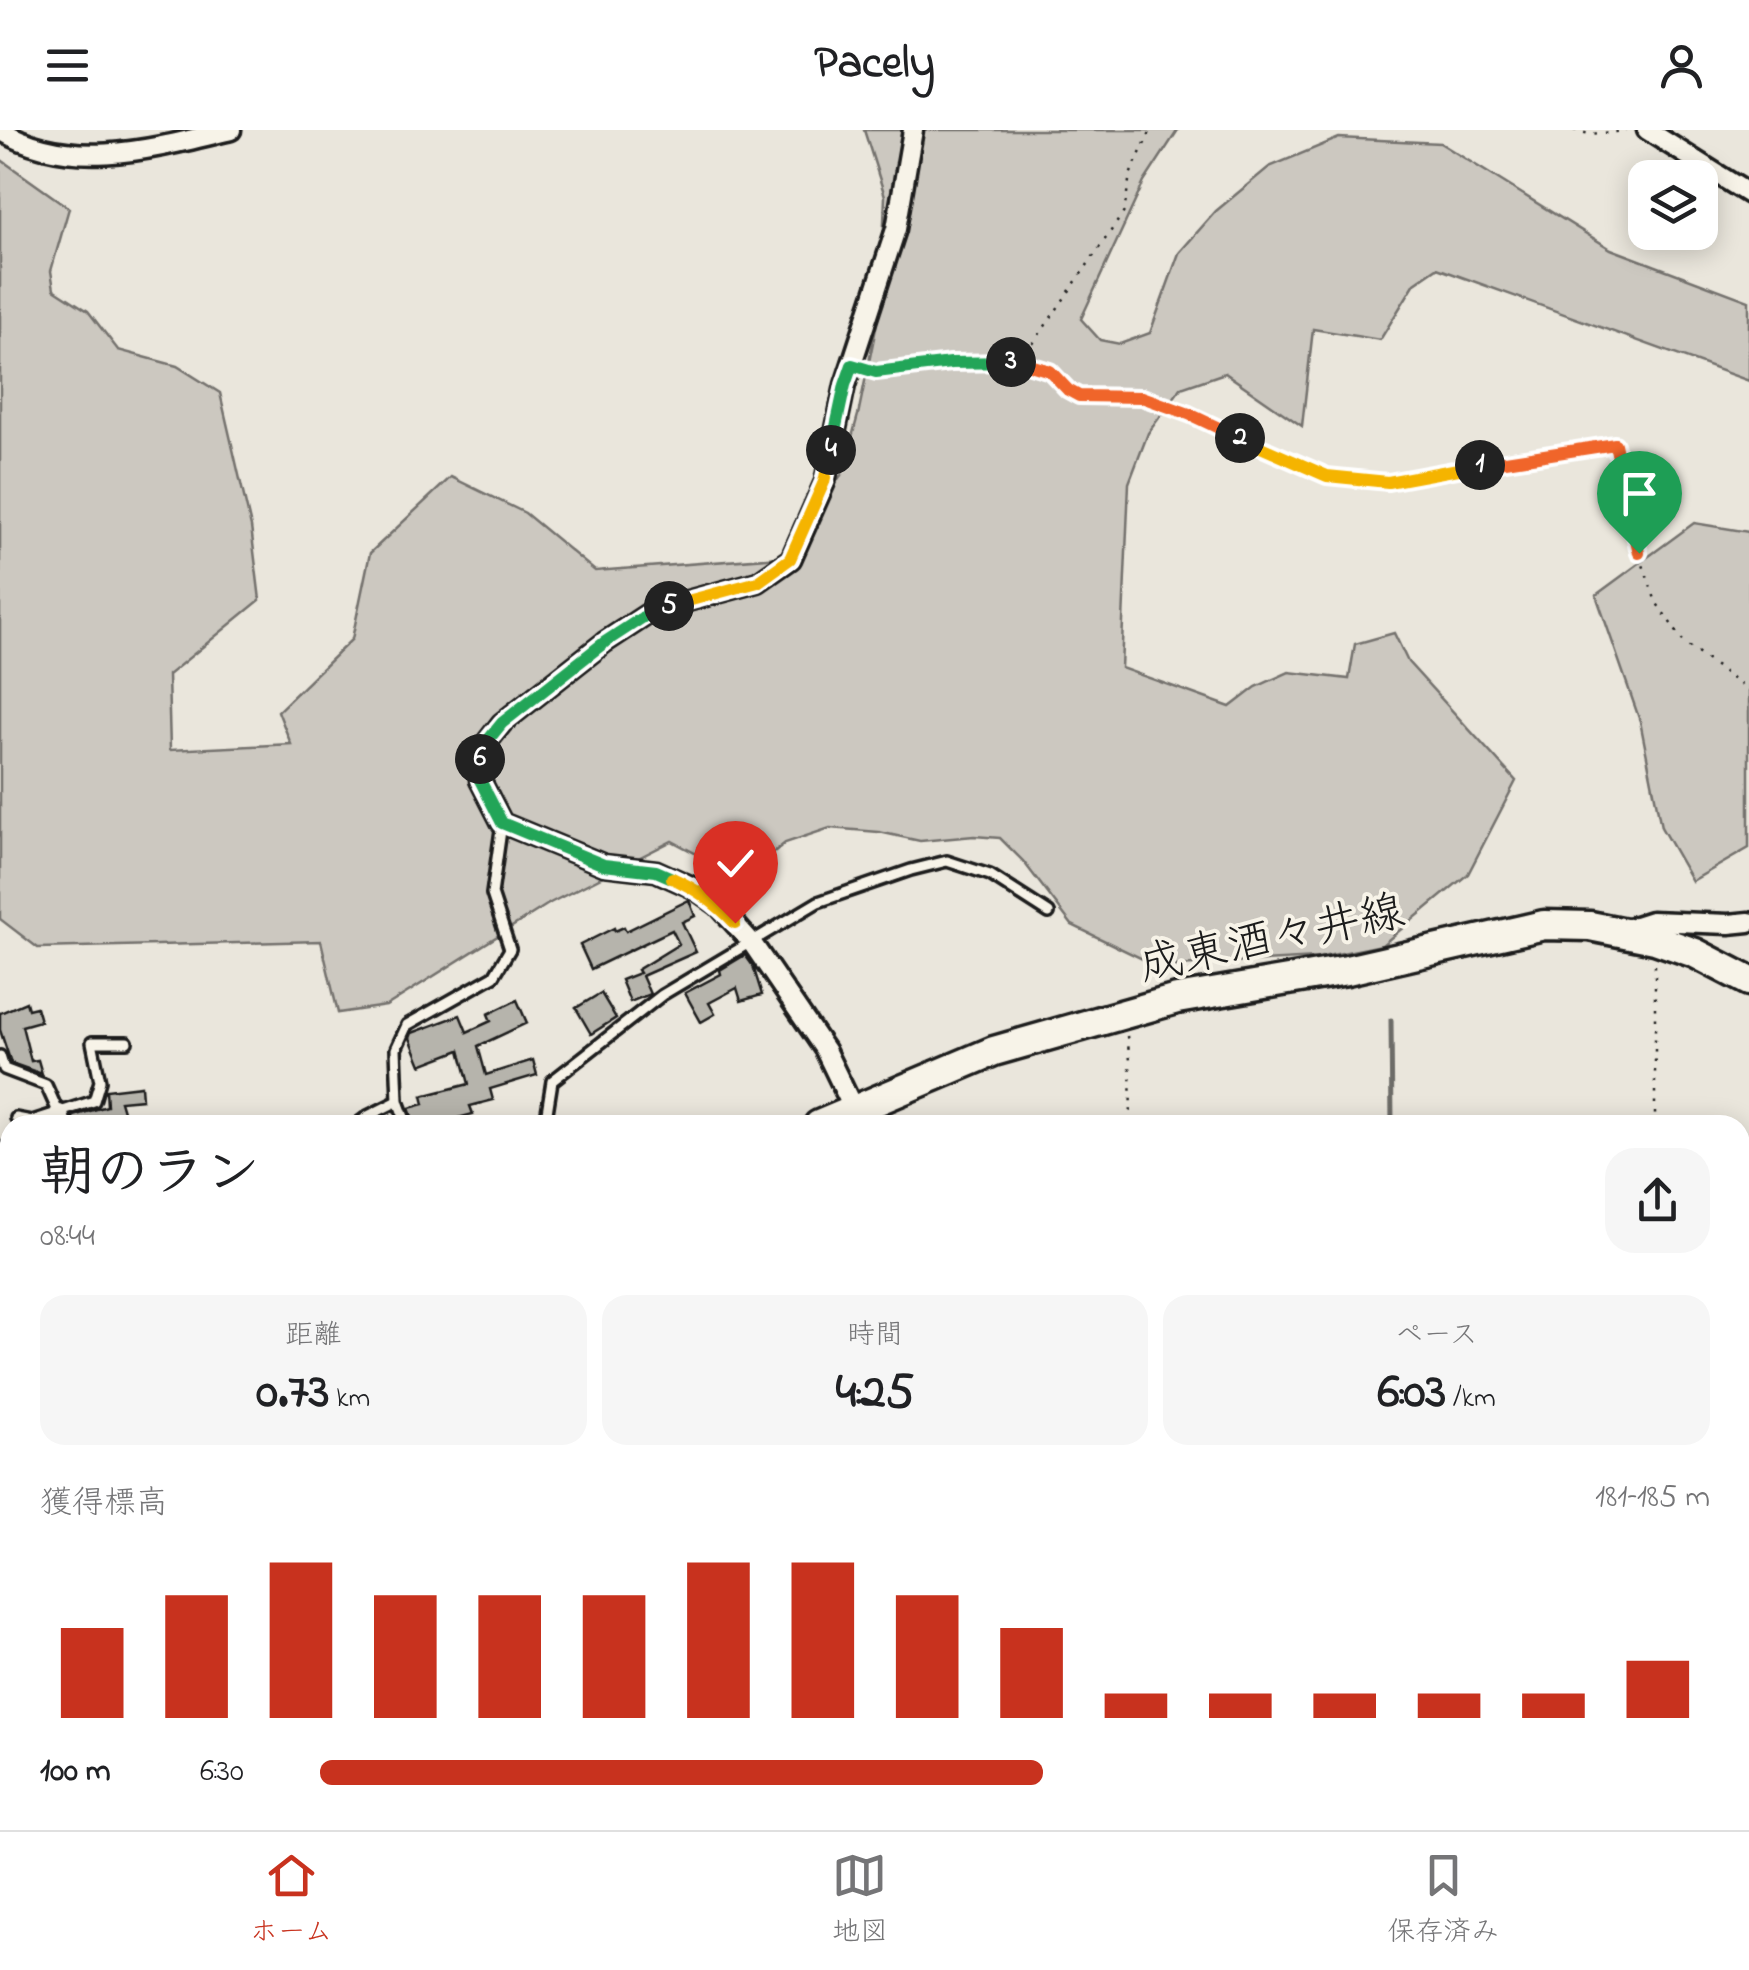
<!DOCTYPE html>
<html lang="ja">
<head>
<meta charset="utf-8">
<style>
	body { margin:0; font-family:"Indie Flower","Klee One",sans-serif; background:#f6f6f6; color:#202124; height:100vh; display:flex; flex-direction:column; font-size:38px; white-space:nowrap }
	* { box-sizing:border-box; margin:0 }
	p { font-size:32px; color:#757577 }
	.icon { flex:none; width:55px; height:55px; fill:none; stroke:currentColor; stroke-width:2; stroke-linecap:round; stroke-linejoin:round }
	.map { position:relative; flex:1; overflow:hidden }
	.side { position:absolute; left:0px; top:985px; width:1750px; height:715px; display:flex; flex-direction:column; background:#fff; border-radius:30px 30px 0 0; box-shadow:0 5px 25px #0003 }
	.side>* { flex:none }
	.buttons { position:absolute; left:1628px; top:30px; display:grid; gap:20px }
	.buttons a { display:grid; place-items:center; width:90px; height:90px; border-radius:20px; background:#fff; box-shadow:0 5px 25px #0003; font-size:50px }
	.pin { position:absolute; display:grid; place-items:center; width:85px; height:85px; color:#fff; margin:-102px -42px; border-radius:50% 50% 50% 0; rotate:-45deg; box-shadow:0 0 10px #0007 }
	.pin .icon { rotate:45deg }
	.km { position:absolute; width:50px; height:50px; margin:-25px; border-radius:50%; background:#222; color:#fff; font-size:28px; line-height:50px; text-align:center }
	.round { display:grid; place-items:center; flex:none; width:105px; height:105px; border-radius:30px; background:#f6f6f6 }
	.head { display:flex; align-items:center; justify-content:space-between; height:170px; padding:0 40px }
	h1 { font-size:55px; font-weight:700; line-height:75px }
	.metrics { display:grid; grid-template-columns:repeat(3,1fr); gap:15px; height:170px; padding:10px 40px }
	.metrics div { display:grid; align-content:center; border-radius:25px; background:#f6f6f6; text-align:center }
	.metrics b { font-size:50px; font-weight:700 }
	.metrics small { font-size:28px; font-weight:400 }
	.metrics p { font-size:28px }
	.chart { height:280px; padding:20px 40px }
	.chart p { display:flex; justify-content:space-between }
	.chart svg { width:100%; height:180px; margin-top:10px; stroke:#c8321e; stroke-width:6 }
	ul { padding:0 40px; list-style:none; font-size:32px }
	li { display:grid; grid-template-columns:160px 120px 1fr; align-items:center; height:75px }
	li i { height:25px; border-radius:12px; background:#c8321e }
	header { display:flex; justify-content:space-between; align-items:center; height:130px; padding:0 40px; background:#fff; font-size:45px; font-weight:700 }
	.tab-bar { display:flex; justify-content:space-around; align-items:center; height:140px; border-top:2px solid #e0e0e0; background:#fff; font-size:28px; color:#757577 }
	.tab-bar a { display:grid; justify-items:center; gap:5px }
	.tab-bar .active { color:#c8321e }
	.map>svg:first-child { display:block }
	.green { fill:#ccc8c0; stroke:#74726e; stroke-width:2.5 }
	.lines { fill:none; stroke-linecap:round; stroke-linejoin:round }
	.stream { stroke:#6d6c68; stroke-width:5 }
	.river { stroke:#a3a19a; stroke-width:30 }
	.building { fill:#b6b4ac; stroke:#1c1c1c; stroke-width:2.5 }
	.service-casing { stroke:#1c1c1c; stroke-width:16 }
	.minor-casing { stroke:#1c1c1c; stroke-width:25 }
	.primary-casing { stroke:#1c1c1c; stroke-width:35 }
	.path { stroke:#1c1c1c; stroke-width:2.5; stroke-dasharray:2.5 8; stroke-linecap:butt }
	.service { stroke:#f7f3e8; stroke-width:9 }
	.minor { stroke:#f7f3e8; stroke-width:18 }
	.primary { stroke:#f7f3e8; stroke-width:28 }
	.rail-casing { stroke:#1c1c1c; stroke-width:9 }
	.rail { stroke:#f7f3e8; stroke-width:5; stroke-dasharray:15; stroke-linecap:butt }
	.split-1-casing { stroke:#fff; stroke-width:20 }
	.split-2-casing { stroke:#fff; stroke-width:20 }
	.split-3-casing { stroke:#fff; stroke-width:20 }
	.split-4-casing { stroke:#fff; stroke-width:20 }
	.split-5-casing { stroke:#fff; stroke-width:20 }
	.split-6-casing { stroke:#fff; stroke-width:20 }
	.split-7-casing { stroke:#fff; stroke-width:20 }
	.split-8-casing { stroke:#fff; stroke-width:20 }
	.split-1 { stroke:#f0652b; stroke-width:12 }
	.split-2 { stroke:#f5b400; stroke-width:12 }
	.split-3 { stroke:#f0652b; stroke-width:12 }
	.split-4 { stroke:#22a559; stroke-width:12 }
	.split-5 { stroke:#f5b400; stroke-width:12 }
	.split-6 { stroke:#22a559; stroke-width:12 }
	.split-7 { stroke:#22a559; stroke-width:12 }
	.split-8 { stroke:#f5b400; stroke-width:12 }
	.labels { text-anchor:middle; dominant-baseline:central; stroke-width:8; stroke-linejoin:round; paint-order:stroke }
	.street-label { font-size:45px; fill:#1c1c1c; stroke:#f7f3e8 }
</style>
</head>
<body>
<header><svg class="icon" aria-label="menu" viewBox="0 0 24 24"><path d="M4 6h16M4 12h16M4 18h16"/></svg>Pacely<svg class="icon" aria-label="person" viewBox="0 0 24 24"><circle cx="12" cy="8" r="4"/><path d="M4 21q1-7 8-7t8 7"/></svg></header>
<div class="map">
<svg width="1749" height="1700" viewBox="0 0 1749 1700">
	<rect width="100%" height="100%" fill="#eae6dc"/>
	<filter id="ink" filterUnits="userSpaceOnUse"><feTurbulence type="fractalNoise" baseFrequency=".01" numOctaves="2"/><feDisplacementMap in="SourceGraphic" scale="20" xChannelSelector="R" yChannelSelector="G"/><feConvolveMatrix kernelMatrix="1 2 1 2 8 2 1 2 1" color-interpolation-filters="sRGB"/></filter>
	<g filter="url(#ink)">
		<g class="green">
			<polygon points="864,0 1178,0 1144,52 1081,189 1100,210 1120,214 1150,203 1179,123 1216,81 1269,37 1339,8 1440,13 1611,119 1749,171 1749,251 1437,138 1415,153 1380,210 1313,199 1302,296 1225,243 1181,258 1148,303 1129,353 1121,538 1230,577 1256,557 1289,542 1349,549 1355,514 1394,503 1408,532 1516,651 1468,744 1382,815 1317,828 1159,837 1072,795 1023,731 1000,708 974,706 920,711 879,702 830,698 785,713 742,748 672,711 550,773 386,876 338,883 321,811 38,818 0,789 0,29 69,78 51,141 54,159 88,181 118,220 177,236 220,263 251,397 260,470 168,545 170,620 291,614 278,581 352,509 370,423 451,347 525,383 595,441 780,427 842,344 858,285 876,198 882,147 885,66"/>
			<polygon points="1694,393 1749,402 1749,718 1692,751 1661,697 1640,591 1596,465"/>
		</g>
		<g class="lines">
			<g class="stream">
				<polyline points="1391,890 1392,995"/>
				<polyline points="1740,1275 1749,1275"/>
			</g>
			<g class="river">
				<polyline points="1740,1514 1749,1513"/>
				<polyline points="723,1700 777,1690"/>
			</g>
		</g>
		<g class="building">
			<polygon points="689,770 695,786 682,792 696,822 642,846 650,864 630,872 621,850 639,843 637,840 679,814 672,800 591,839 580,815 614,798 615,801 624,797 626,801"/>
			<polygon points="745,825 753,836 762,865 741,871 737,858 709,873 715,884 701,892 685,863 721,844 720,840"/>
			<polygon points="601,863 616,888 591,904 576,878"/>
			<polygon points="517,870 527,893 478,916 486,945 533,930 537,945 490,959 493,970 470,976 473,984 432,995 415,995 409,978 424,974 422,966 469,954 460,920 421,935 410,908 412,903 460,885 467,902 491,891 488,884"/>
			<polygon points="26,872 28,879 36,877 40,891 22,896 31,931 38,930 42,944 11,933 0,900 0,883"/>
			<polygon points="141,956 142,969 120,971 125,988 112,992 113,995 74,995 73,986 107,976 106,960"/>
		</g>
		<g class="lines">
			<defs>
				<g id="service">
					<polyline points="0,926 4,939 46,955 59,984"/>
					<polyline points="16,988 32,991 94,971 100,951 92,912 127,912"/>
					<polyline points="356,995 368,986 398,971"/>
					<polyline points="407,995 398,971 396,919 407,895 494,846 510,819 492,764 502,693"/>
					<polyline points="545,995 552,951 662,865 818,772 911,740 947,731 990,745 1049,783"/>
					<polyline points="0,1018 10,1017"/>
					<polyline points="0,1142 10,1138"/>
				</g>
				<g id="minor">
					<path d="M0 0C72 43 156 18 231 0"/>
					<polyline points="1647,0 1749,64"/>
					<polyline points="1626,799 1651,791 1729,794 1749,792"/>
					<polyline points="854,980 825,920 752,813 718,775 694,758 656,741 604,735 502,693 480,650 481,620 502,593 605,512 654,480 758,452 791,429 825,352 845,255 896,99 913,0"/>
					<polyline points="59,984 62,995"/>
					<polyline points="1740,1318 1749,1318"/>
					<polyline points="0,1320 10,1320"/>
				</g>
				<g id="primary">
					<polyline points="819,995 994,921 1177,869 1347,840 1544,795 1590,796 1655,809 1695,823 1749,851"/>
					<polyline points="0,1242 10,1238"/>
				</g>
			</defs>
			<use href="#service" class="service-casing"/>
			<use href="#minor" class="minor-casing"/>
			<use href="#primary" class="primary-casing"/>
			<g class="path">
				<polyline points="1574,0 1589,4 1627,1"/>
				<polyline points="1021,231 1124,82 1130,45 1151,0"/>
				<polyline points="868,240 876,242 951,233 1020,232 1050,241 1068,260 1079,266 1142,267 1189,284 1327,346 1388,351 1502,330 1615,314 1639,423 1656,472 1685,514 1749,561"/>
				<polyline points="1127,906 1130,930 1131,995"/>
				<polyline points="1655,995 1655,835"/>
				<polyline points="1740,1268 1749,1268"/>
				<polyline points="628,1690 637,1700"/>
				<polyline points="1135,1690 1135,1700"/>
				<polyline points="90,1700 91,1690"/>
				<polyline points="1653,1700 1653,1690"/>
			</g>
			<use href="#service" class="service"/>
			<use href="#minor" class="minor"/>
			<use href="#primary" class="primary"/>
			<defs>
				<g id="rail">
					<polyline points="1740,1297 1749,1297"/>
					<polyline points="0,1302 10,1302"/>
				</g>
			</defs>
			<use href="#rail" class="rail-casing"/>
			<use href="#rail" class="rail"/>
		</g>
	</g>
	<g class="lines" filter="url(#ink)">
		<defs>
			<polyline id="split-1" points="1480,335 1615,314 1639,423"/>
			<polyline id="split-2" points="1240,308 1327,346 1388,352 1480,335"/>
			<polyline id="split-3" points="1011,232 1020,232 1050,241 1068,260 1079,266 1142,267 1189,284 1240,308"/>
			<polyline id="split-4" points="831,320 845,255 852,235 876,242 951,233 1011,232"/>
			<polyline id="split-5" points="669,476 758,452 790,429 824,352 831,320"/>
			<polyline id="split-6" points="480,629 480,620 502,593 605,512 654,480 669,476"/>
			<polyline id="split-7" points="480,629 480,650 502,693 604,735 656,741 672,748"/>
			<path id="split-8" d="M672 748C697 759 716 773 735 793"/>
		</defs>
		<use href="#split-1" class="split-1-casing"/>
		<use href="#split-2" class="split-2-casing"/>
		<use href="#split-3" class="split-3-casing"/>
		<use href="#split-4" class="split-4-casing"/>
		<use href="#split-5" class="split-5-casing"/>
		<use href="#split-6" class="split-6-casing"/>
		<use href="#split-7" class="split-7-casing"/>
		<use href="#split-8" class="split-8-casing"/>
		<use href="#split-1" class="split-1"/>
		<use href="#split-2" class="split-2"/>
		<use href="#split-3" class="split-3"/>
		<use href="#split-4" class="split-4"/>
		<use href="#split-5" class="split-5"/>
		<use href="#split-6" class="split-6"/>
		<use href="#split-7" class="split-7"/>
		<use href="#split-8" class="split-8"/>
	</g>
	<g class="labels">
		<g class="street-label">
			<text transform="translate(1272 811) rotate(-12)">成東酒々井線</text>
		</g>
	</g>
</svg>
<div class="buttons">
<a><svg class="icon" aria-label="layers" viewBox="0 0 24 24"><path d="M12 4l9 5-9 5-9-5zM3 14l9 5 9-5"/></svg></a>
</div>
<div class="pin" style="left:1639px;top:423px;background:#1e9e55"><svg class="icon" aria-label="arrive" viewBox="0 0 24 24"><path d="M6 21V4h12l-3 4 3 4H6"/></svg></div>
<div class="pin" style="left:735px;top:793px;background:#d93025"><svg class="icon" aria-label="check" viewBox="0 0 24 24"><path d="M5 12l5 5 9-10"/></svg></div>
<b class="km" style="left:1480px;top:335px">1</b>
<b class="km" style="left:1240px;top:308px">2</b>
<b class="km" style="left:1011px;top:232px">3</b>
<b class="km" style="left:831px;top:320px">4</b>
<b class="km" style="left:669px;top:476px">5</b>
<b class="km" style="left:480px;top:629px">6</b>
<section class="side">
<div class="head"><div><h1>朝のラン</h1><p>08:44</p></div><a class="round"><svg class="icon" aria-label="share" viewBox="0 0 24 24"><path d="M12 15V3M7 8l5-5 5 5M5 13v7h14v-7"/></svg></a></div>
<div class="metrics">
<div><p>距離</p><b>0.73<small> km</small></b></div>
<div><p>時間</p><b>4:25</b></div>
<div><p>ペース</p><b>6:03<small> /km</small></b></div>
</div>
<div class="chart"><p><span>獲得標高</span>181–185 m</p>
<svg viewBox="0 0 160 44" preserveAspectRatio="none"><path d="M5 44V22M15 44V14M25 44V6M35 44V14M45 44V14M55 44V14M65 44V6M75 44V6M85 44V14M95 44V22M105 44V38M115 44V38M125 44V38M135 44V38M145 44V38M155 44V30"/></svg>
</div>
<ul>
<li><b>100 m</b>6:30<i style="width:52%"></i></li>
</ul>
</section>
</div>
<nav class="tab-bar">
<a class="active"><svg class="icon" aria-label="home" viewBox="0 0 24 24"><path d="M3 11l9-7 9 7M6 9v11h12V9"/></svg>ホーム</a>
<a><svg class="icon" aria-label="map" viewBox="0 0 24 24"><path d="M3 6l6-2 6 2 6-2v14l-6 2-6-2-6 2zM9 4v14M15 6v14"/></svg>地図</a>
<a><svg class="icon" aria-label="saved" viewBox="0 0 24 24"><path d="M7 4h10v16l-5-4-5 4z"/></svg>保存済み</a>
</nav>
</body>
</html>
